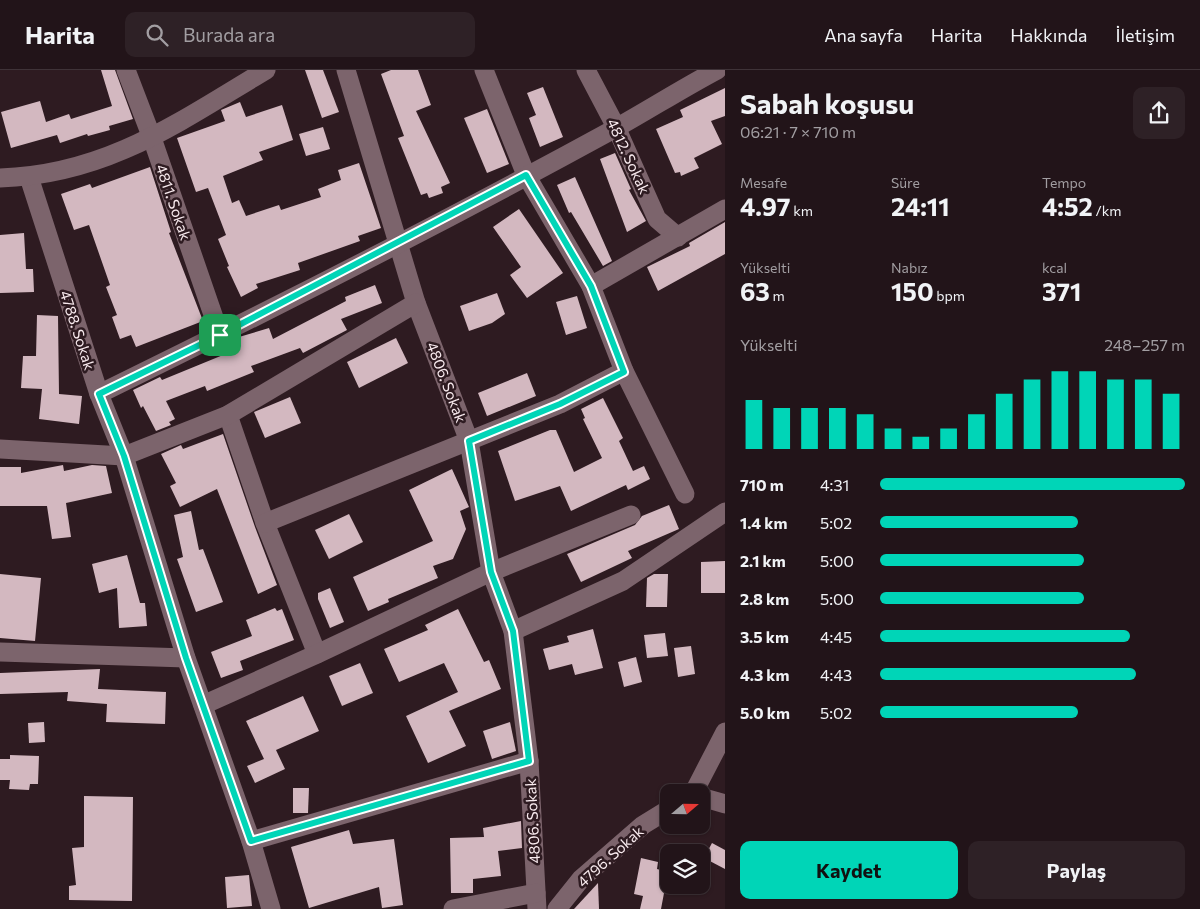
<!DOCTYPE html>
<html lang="tr">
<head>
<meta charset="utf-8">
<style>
	body { margin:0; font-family:Commissioner,sans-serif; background:#2e2126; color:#f1f3f6; height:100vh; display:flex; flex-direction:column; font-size:19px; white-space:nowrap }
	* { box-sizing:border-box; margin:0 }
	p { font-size:16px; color:#a29ea2 }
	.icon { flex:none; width:28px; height:28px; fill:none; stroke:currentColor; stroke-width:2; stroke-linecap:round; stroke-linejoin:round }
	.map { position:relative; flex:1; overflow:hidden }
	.drawer { display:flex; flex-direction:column; background:#221419; width:475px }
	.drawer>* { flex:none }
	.needle { width:32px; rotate:70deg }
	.controls { position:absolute; left:660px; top:714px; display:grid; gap:10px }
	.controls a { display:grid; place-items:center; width:50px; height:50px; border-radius:10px; background:#221419; box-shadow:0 1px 4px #0004,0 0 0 1px #3f3338; font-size:25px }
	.pin { position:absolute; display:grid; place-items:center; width:42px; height:42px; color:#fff; margin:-21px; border-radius:10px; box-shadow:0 2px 8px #0006 }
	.round { display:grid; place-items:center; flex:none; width:52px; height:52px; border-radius:10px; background:#2e2126 }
	.summary { display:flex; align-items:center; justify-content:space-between; height:85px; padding:0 15px }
	h1 { font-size:28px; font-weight:700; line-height:38px }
	.stats { display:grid; grid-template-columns:repeat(3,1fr); gap:8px; height:85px; padding:5px 15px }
	.stats div { display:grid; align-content:center }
	.stats b { font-size:25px; font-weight:700 }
	.stats small { font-size:14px; font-weight:400 }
	.stats p { font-size:14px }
	.chart { height:140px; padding:10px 15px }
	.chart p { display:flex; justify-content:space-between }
	.chart svg { width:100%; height:90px; margin-top:5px; stroke:#00d5b7; stroke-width:6 }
	.primary-button { display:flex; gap:10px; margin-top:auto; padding:10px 15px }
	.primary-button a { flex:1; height:58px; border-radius:10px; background:#00d5b7; color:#111; font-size:20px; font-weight:700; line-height:58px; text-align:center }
	.primary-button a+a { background:#2e2126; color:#f1f3f6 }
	ul { padding:0 15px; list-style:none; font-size:16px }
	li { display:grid; grid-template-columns:80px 60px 1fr; align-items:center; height:38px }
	li i { height:12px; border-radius:6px; background:#00d5b7 }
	header { display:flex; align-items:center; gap:30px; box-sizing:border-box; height:70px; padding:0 25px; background:#221419; border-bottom:1px solid #3f3338 }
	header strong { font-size:24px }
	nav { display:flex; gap:28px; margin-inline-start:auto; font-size:18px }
	.search { width:350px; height:45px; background:#2e2126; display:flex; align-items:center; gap:12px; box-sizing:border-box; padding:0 18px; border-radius:10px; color:#a29ea2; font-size:19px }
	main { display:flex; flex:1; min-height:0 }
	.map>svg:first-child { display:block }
	.building { fill:#d3b8c0 }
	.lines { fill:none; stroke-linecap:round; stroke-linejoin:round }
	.minor { stroke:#7c646c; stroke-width:19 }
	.route-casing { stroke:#fff; stroke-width:10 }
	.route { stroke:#00d5b7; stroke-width:6 }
	.labels { text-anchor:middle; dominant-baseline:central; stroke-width:5; stroke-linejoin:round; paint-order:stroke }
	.street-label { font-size:15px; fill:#f9ebef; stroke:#2e1b21 }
</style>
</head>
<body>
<header>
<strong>Harita</strong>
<div class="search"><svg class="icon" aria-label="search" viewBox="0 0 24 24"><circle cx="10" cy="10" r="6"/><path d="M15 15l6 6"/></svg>Burada ara</div>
<nav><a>Ana sayfa</a><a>Harita</a><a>Hakkında</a><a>İletişim</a></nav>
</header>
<main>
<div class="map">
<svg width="725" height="839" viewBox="0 0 725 839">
	<rect width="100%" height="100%" fill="#2e1b21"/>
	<g class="building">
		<polygon points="101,0 115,0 133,49 109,56 110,60 88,66 87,64 60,73 57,65 11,78 1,42 40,31 46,52 69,44 71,49 112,36"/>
		<polygon points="305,0 323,0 339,42 322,48"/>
		<polygon points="391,0 418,0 431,35 416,41 450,113 441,117 443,123 429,128 427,123 421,125 398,68 404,66 381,4"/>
		<polygon points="543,17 563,67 540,77 529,48 536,45 527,23"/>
		<polygon points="725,18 725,46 711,51 722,74 694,88 699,98 681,106 680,102 675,103 656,59 683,47 680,40"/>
		<polygon points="240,32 246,47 282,35 293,70 259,82 263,90 223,106 232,133 239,130 246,146 279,135 281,140 321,127 318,119 341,110 338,100 359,93 381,158 358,166 360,171 298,193 300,200 256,214 258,218 241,227 227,197 229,196 218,169 226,165 208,118 196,122 177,68 225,51 221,40"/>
		<polygon points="487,39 509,94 487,103 464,48"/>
		<polygon points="323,57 330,79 306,86 299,64"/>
		<polygon points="615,83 631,119 629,120 646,151 627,162 600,89"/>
		<polygon points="150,97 171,162 169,163 203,251 136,277 131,265 120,269 112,247 117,245 106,217 110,215 89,155 74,160 61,124 90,114 92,118"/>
		<polygon points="575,107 612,191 603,196 571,142 569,143 557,115"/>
		<polygon points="519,139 563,203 527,228 510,205 521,197 493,157"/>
		<polygon points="725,152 725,184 658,221 647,197 690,176 689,173"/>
		<polygon points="24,163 26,199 33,199 34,222 0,223 0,165"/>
		<polygon points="375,215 382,233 341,249 347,260 303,283 300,278 251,296 254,302 207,321 205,316 166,331 175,349 169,352 171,355 156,361 143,336 141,338 133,320 160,307 162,310 223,285 219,277 239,267 269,258 273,269 346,231 345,227"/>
		<polygon points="497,223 505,244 492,253 469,261 460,236"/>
		<polygon points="577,226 587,258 566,265 556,232"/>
		<polygon points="37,245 58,246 59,324 82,326 79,354 39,349 42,319 21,318 23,286 36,286"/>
		<polygon points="396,268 408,293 359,318 347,292"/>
		<polygon points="527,303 536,326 487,346 478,323"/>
		<polygon points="290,327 301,353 265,368 254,342"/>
		<polygon points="603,328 623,368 619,371 633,401 644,396 650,409 628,420 626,415 571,441 560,416 515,431 498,381 550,360 556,360 574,402 602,388 583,349 585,348 581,339"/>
		<polygon points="223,364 255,457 277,515 258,524 217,419 180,437 170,416 176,413 161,384 181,375 183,379"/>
		<polygon points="63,395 64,401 92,395 106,396 112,423 66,433 71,467 52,469 47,436 0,436 0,397 21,397 21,403"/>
		<polygon points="452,399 469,437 460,441 466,459 453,489 433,496 438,508 388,529 389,532 368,541 353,507 433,471 409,420"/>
		<polygon points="669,435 679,459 628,481 632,488 581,512 567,484 635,455 642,446"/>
		<polygon points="191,441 199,480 203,479 223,532 196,542 177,489 183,487 174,445"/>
		<polygon points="349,444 363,472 329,489 315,460"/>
		<polygon points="127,485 140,533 145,533 147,556 119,558 117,518 99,523 92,494"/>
		<polygon points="725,491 725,523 701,523 701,492"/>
		<polygon points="0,504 41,508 35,571 0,568"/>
		<polygon points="654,504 668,504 667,537 646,537 647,508"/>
		<polygon points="330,518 344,552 330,558 318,529 318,523"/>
		<polygon points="275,538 277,541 282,539 294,570 240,591 243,600 221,608 211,582 252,566 246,550"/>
		<polygon points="458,539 484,592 489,590 501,619 449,641 466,676 428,693 406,646 458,622 444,593 399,612 384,579 428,560 425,555"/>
		<polygon points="593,559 603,598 575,605 572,594 549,600 543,579 569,572 567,566"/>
		<polygon points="665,563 668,586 647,588 644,565"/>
		<polygon points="691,576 695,604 678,607 674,578"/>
		<polygon points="636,587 642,612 624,617 618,592"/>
		<polygon points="360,593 373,623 342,636 329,606"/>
		<polygon points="100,599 98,619 166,622 165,654 106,652 107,634 67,631 68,622 0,624 0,603"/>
		<polygon points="303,626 319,661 276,680 285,699 255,713 247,696 264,689 246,651"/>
		<polygon points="44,652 45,672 29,673 28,653"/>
		<polygon points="510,652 516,681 492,689 483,661"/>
		<polygon points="10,685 39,686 38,714 30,714 29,720 9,719 10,710 0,710 0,689 10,689"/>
		<polygon points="293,718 309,718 308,743 293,743"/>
		<polygon points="84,726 133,727 132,831 69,830 69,816 76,815 72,778 84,777"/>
		<polygon points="521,751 522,778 498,781 501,806 473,809 473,823 451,823 450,768 484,767 483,758"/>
		<polygon points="349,760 353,774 394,769 403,835 382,838 379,817 309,838 291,777"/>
		<polygon points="712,773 725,780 725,799 704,788"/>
		<polygon points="641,788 658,792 657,799 668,802 661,839 640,839 643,826 634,824"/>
		<polygon points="249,805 252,836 227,838 225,807"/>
		<polygon points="598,813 599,839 574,839"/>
	</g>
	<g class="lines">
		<g class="minor">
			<polyline points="126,0 152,68 220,265"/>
			<polyline points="346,0 416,233 469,371 491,502 513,561 529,691 537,839"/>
			<polyline points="484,0 526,105 591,216"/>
			<polyline points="586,0 616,57 657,149 678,167"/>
			<polyline points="29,107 99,324 124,386 186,588 251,771 271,839"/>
			<path d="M0 108C106 105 179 52 266 0"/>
			<polyline points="624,301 685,424"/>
			<path d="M99 324C273 239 446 151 616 58 650 39 683 18 717 0"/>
			<polyline points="228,345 265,453 317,584"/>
			<polyline points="0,379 124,386 228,345 416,233"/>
			<polyline points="265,453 560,334 624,301 591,216 725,139"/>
			<polyline points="513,561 623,511 725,442"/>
			<polyline points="0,582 186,588"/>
			<polyline points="203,635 317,584 491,502 631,445"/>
			<polyline points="694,722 725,662"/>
			<polyline points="701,727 725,734"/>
			<polyline points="251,771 529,691"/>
			<polyline points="453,839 536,823"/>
			<polyline points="557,839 581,809 643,755 669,739"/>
		</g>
	</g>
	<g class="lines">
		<defs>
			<polygon id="route" points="526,105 591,216 624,302 560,334 469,371 491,502 513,561 529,691 251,771 186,588 124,386 99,324 220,265"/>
		</defs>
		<use href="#route" class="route-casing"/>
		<use href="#route" class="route"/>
	</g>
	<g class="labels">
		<g class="street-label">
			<text transform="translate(629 86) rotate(65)">4812. Sokak</text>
			<text transform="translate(174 132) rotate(71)">4811. Sokak</text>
			<text transform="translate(78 260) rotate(72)">4788. Sokak</text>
			<text transform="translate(447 312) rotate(69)">4806. Sokak</text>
			<text transform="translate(532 751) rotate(-93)">4806. Sokak</text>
			<text transform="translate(610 786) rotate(-42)">4796. Sokak</text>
		</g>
	</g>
</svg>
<div class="controls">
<a><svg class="needle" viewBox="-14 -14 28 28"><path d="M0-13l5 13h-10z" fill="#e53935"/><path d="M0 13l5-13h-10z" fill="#a29ea2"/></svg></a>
<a><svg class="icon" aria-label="layers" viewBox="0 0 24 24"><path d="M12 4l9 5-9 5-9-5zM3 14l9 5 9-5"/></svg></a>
</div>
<div class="pin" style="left:220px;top:265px;background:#1e9e55"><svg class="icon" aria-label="arrive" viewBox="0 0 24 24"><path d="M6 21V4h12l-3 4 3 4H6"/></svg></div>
</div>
<section class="drawer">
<div class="summary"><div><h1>Sabah koşusu</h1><p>06:21 · 7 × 710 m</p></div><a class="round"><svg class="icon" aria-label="share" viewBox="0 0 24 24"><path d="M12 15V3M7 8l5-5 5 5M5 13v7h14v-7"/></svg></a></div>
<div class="stats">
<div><p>Mesafe</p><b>4.97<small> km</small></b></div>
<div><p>Süre</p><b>24:11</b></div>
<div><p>Tempo</p><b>4:52<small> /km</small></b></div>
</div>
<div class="stats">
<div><p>Yükselti</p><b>63<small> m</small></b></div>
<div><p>Nabız</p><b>150<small> bpm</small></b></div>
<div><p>kcal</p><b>371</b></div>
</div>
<div class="chart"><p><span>Yükselti</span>248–257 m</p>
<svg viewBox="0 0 160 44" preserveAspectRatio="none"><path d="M5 44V20M15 44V24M25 44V24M35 44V24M45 44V27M55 44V34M65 44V38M75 44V34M85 44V27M95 44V17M105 44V10M115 44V6M125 44V6M135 44V10M145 44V10M155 44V17"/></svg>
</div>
<ul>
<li><b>710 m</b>4:31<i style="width:100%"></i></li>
<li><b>1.4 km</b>5:02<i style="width:65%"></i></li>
<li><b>2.1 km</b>5:00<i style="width:67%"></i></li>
<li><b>2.8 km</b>5:00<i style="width:67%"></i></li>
<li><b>3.5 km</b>4:45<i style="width:82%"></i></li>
<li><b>4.3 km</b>4:43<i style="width:84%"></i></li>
<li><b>5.0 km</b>5:02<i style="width:65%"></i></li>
</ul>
<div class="primary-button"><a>Kaydet</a><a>Paylaş</a></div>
</section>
</main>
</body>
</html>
